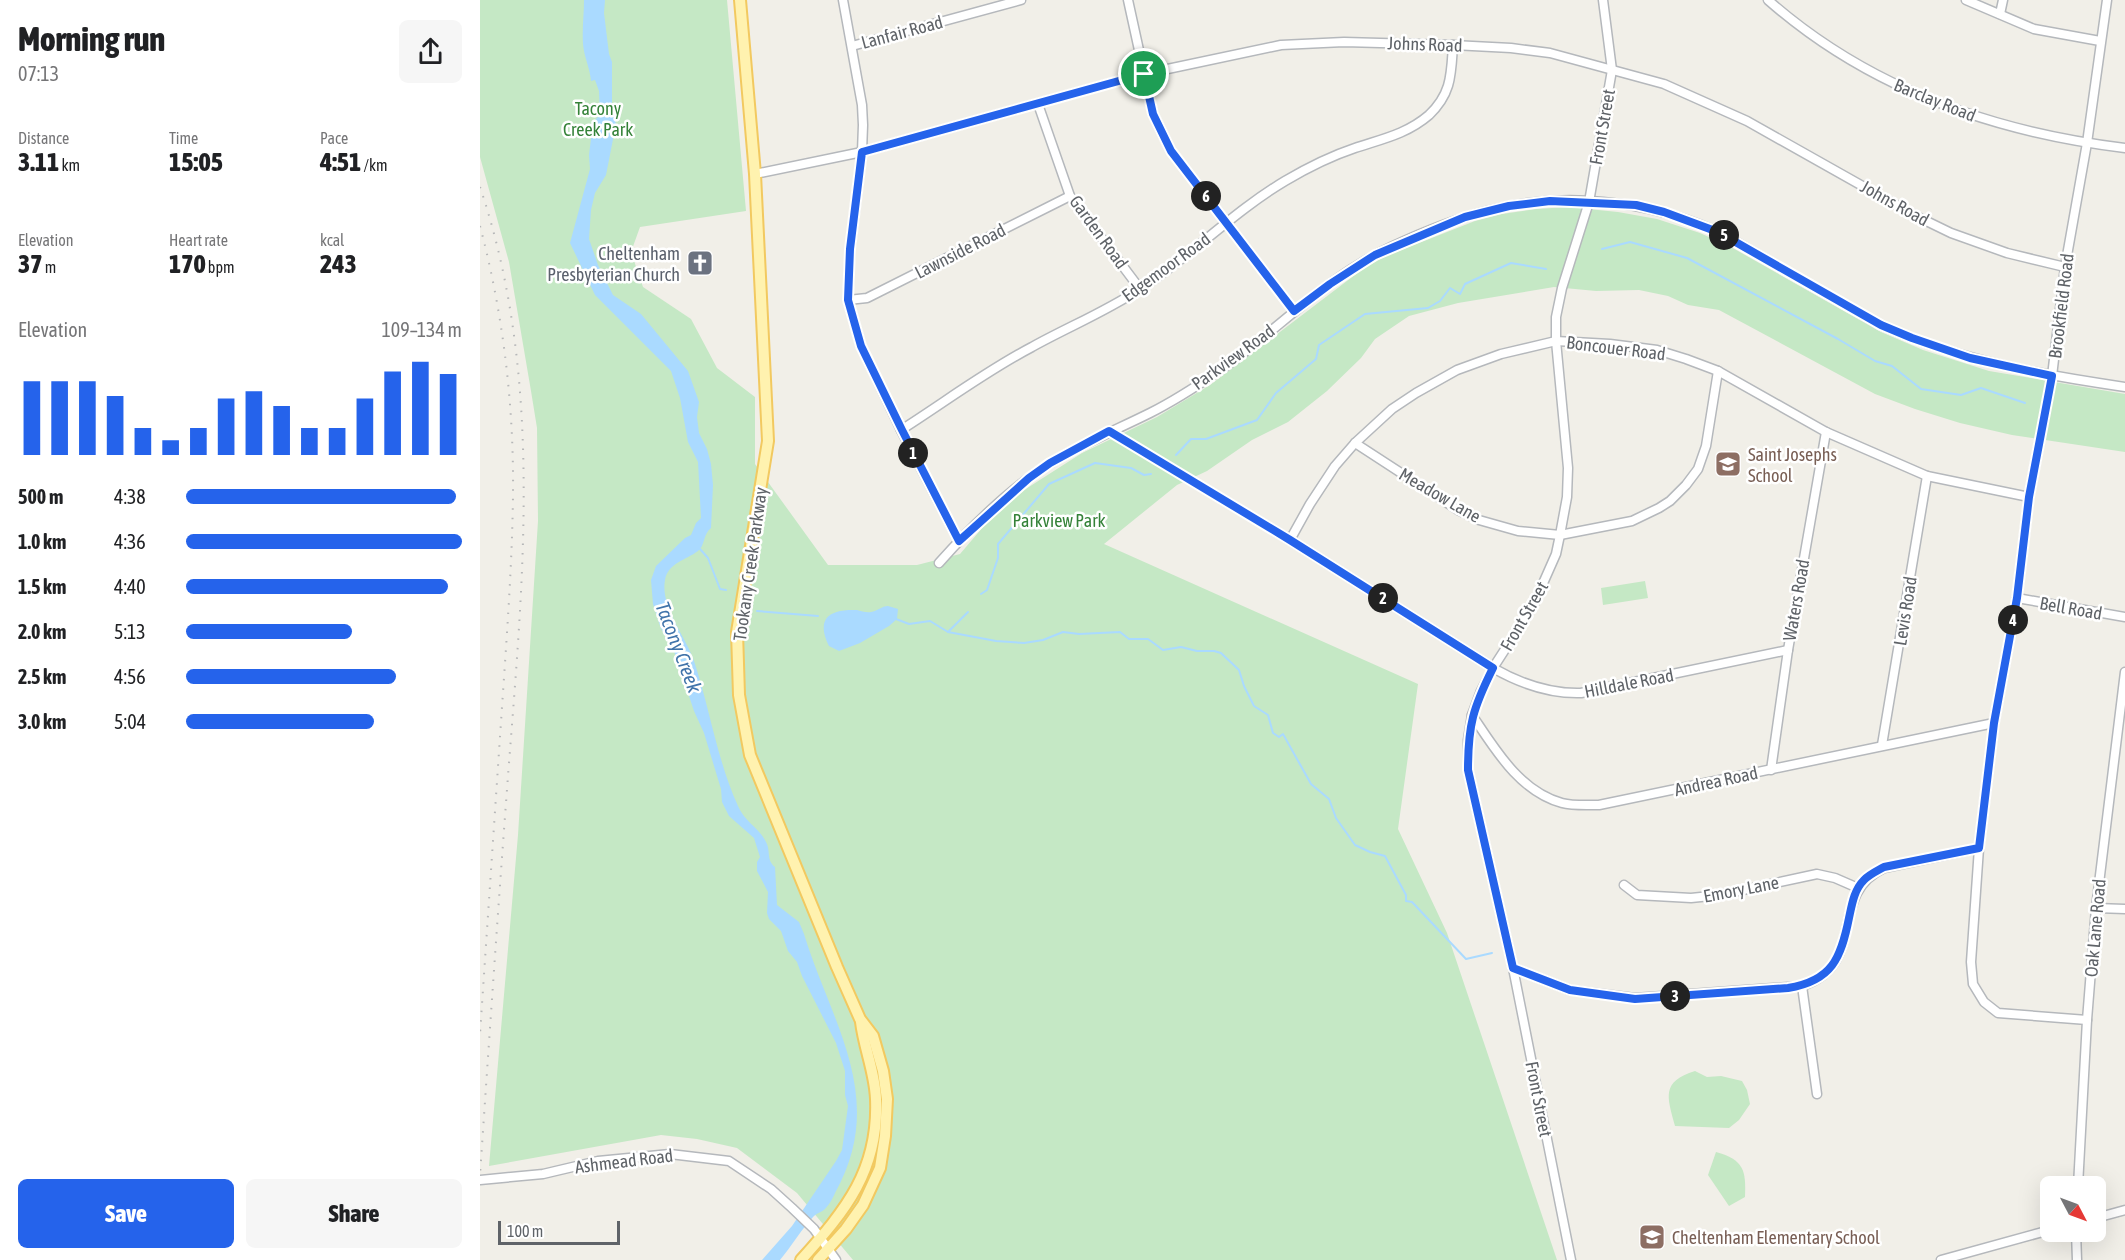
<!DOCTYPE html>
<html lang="en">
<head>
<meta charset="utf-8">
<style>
	body { margin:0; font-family:"Asap Condensed",sans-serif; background:#f6f6f6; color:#202124; height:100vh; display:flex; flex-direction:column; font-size:22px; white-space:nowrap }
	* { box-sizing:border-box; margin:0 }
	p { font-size:20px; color:#757577 }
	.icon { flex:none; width:33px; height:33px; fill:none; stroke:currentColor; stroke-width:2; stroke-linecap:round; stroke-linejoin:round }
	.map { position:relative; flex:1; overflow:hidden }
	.sheet { display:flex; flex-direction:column; background:#fff; width:480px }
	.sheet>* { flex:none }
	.needle { width:39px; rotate:131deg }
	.fabs { position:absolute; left:1560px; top:1176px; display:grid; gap:12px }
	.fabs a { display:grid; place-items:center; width:66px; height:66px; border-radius:9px; background:#fff; box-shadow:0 6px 24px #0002; font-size:30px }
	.scale { position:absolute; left:18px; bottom:15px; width:122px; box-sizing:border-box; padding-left:6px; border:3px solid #5f6368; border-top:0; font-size:16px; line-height:21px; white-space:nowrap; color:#5f6368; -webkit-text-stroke:4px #fff; paint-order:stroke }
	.pin { position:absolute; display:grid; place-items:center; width:51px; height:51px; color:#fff; margin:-26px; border:3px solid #fff; border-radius:50%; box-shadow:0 2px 6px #0007 }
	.km { position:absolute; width:30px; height:30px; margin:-15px; border-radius:50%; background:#222; color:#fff; font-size:16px; line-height:30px; text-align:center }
	.round { display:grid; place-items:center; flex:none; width:63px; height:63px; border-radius:9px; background:#f6f6f6 }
	.summary { display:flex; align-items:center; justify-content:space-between; height:102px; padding:0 18px }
	h1 { font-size:33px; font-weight:800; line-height:45px }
	.metrics { display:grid; grid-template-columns:repeat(3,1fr); gap:9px; height:102px; padding:6px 18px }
	.metrics div { display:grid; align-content:center }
	.metrics b { font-size:26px; font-weight:800 }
	.metrics small { font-size:16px; font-weight:400 }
	.metrics p { font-size:16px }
	.chart { height:168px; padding:12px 18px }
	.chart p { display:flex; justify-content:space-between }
	.chart svg { width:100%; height:108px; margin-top:6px; stroke:#2563eb; stroke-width:6 }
	.primary-button { display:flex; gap:12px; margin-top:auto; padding:12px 18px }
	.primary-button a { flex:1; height:69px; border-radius:9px; background:#2563eb; color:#fff; font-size:24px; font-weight:800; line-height:69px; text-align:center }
	.primary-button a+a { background:#f6f6f6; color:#202124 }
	ul { padding:0 18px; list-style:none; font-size:20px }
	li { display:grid; grid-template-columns:96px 72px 1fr; align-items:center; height:45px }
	li i { height:15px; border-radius:8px; background:#2563eb }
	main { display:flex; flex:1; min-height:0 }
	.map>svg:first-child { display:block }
	.green { fill:#c5e8c5 }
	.water { fill:#aadaff }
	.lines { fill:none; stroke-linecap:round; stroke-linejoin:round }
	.stream { stroke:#aadaff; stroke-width:2 }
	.minor-casing { stroke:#b5b8bc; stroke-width:11 }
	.major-casing { stroke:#f2c960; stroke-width:14 }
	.minor { stroke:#fff; stroke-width:8 }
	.major { stroke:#fff2af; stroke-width:10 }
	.rail { stroke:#b6b7b8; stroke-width:2; stroke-dasharray:1.5 8; stroke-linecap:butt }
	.route-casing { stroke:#fff; stroke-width:12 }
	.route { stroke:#2563eb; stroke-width:8 }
	.labels { text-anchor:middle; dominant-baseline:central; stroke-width:5; stroke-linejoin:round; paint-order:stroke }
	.street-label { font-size:18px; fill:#5f6368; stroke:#fff }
	.park-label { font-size:18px; fill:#348238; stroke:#fff }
	.worship-label { font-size:18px; fill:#5b616d; stroke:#fff; text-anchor:end }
	.education-label { font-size:18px; fill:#785e54; stroke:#fff; text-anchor:start }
	.water-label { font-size:20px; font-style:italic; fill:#4174aa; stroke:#fff }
</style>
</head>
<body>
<main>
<section class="sheet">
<div class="summary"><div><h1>Morning run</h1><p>07:13</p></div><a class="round"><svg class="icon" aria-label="share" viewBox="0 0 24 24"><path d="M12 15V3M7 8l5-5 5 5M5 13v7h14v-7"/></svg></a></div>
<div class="metrics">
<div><p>Distance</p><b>3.11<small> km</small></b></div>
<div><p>Time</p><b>15:05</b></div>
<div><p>Pace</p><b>4:51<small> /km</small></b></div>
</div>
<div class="metrics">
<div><p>Elevation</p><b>37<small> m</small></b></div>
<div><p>Heart rate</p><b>170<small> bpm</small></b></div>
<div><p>kcal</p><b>243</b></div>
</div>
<div class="chart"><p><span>Elevation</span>109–134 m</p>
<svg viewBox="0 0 160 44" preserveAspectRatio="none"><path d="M5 44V14M15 44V14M25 44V14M35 44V20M45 44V33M55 44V38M65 44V33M75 44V21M85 44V18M95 44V24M105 44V33M115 44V33M125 44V21M135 44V10M145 44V6M155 44V11"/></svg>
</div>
<ul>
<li><b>500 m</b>4:38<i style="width:98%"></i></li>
<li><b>1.0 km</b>4:36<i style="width:100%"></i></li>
<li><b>1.5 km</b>4:40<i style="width:95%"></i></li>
<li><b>2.0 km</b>5:13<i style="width:60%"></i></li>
<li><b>2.5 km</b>4:56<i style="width:76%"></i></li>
<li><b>3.0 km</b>5:04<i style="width:68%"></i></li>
</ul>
<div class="primary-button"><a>Save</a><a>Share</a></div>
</section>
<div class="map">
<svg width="1645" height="1260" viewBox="0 0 1645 1260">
	<rect width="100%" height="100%" fill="#f1efe8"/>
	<g class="green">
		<polygon points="0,0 247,0 266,211 160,227 151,252 163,287 211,319 237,368 275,397 275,464 348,565 437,565 480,554 503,527 541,492 602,453 677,417 730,385 884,268 906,256 995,221 1022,214 1056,209 1088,207 1138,212 1177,219 1220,233 1251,247 1401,332 1443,350 1509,371 1645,394 1645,452 1532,435 1480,423 1435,409 1395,394 1239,310 1208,305 1188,296 1159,290 1116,291 1074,287 978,303 929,316 895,339 881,358 847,391 808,422 772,440 727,471 697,485 624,544 938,684 918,829 967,933 1077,1260 373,1260 317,1193 257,1148 217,1139 181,1135 9,1166 38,835 58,521 57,428 51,391 29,262 0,157"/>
		<polygon points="1165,581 1168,598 1123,605 1121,588"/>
		<path d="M1215 1071 1227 1077 1241 1076 1262 1081 1267 1090 1270 1104 1259 1120 1249 1128 1195 1126C1187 1096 1181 1082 1215 1071Z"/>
		<path d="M1236 1152C1264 1160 1266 1170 1265 1197L1249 1206 1228 1175Z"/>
	</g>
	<g class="water">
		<path d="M104 0H125L124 13 129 54 132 62V108L136 124 126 175 115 193 111 210 109 239 118 265 133 295 161 314 208 371 219 402 217 417 219 433 227 449 231 464 233 485 231 528C223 534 225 546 218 551 206 560 188 563 185 580 180 607 206 637 214 661 230 709 237 760 258 806 264 821 280 829 286 842 291 851 286 860 295 867L297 905 319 922 324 934C352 1025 408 1098 355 1193 353 1198 349 1205 345 1209 342 1212 337 1213 334 1216 323 1227 311 1247 300 1260H282L312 1226 356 1161 362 1150 368 1106 365 1095V1071L356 1043 322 976 317 962 308 951 301 931 289 919 287 913 288 892 277 871V862L280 857 274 838 249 816 242 802 241 789 224 733 214 711 193 648 188 638 181 629 173 604 171 580 176 566 205 538 211 535 216 523 221 518 218 462 208 442 200 398 191 371 115 295 90 243 110 169 109 155 113 122 120 115 119 91 115 80 111 81C110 68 104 57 103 44 102 29 104 14 104 0Z"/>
		<path d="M408 606 418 609 417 619 409 626 380 643 359 651 349 646C336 619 348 609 377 610 381 611 387 613 391 612 397 611 402 606 408 606Z"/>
	</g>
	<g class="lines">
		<g class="stream">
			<polyline points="1122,249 1150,242 1207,258 1358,339 1395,361 1412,366 1441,389 1481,395 1501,388 1545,403"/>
			<polyline points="696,455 711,439 726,439 777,420 796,393 836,359 839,345 885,314 948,308 960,301 970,288 980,294 985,284 1031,263 1066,269"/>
			<polyline points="220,549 228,558 240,589 246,590"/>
			<polyline points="501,594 507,590 518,558 518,544 569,484 615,463 651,468 664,475 671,474"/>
			<polyline points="277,611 338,616"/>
			<polyline points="416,619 429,624 450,621 468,632 488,612"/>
			<polyline points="468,632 516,641 544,643 563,640 583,632 599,634 640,632 649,639 668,639 683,650 701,647 717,651 734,651 741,653 759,670 764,686 774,706 788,715 793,733 799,737 803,734 831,784 849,799 856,818 875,845 890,852 905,856 926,895 926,901 932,902 986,959 1012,953"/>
		</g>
		<defs>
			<g id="minor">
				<polyline points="363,0 382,105 383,125 382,152 370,250 368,300 381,346 421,430 479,541"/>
				<polyline points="648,0 673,114 691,151 814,311"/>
				<path d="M1288 0C1389 89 1513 132 1645 148"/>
				<polyline points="1486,0 1554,29 1620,41"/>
				<polyline points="1520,14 1523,0"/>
				<polyline points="372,46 541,0"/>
				<polyline points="558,104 590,196 660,289"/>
				<polyline points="275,174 382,152 664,74 801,45 864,42 973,45 1031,48 1070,53 1184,84 1267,121 1434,215 1471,233 1527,253 1585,267"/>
				<polyline points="368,300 387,298 590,196"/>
				<path d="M421 430C465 402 506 371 552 347 588 327 625 312 660 289 711 256 753 212 805 181 827 168 851 156 875 148 902 139 927 134 949 115 972 93 971 74 973 45"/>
				<path d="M629 431 810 540 1013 668C1041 684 1069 694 1101 693L1308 650"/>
				<polyline points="875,443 978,510 999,520 1038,531 1080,535 1152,521 1179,508 1190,501 1206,485 1218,469 1226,446 1238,371"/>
				<polyline points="810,540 830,504 855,466 875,443 912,409 936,393 977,370 1021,354 1076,341 1130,344 1177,350 1206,359 1238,371 1346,432 1447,476 1549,497"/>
				<path d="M459 563C491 527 528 490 569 464 601 444 636 430 670 413 694 401 717 386 739 371 798 330 847 276 913 246 943 232 975 219 1007 211 1082 191 1166 200 1236 231 1250 237 1264 247 1277 254 1306 271 1335 288 1364 304 1378 312 1391 321 1405 327 1482 361 1563 375 1645 387"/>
				<polyline points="1537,598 1645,617"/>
				<path d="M992 715C1015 749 1039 791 1082 803 1093 806 1107 805 1119 805L1514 723"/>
				<polyline points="1402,745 1447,476"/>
				<polyline points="1291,770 1308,650 1346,432"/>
				<polyline points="1144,885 1157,895 1211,898 1240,895 1337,874 1355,878 1378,888"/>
				<polyline points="1616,908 1645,909"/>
				<path d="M1033 968 1090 990 1155 998 1322 986C1389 964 1346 895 1404 868L1499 848"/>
				<polyline points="1322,986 1337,1094"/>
				<polyline points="1607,1020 1518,1013 1504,1002 1493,984 1491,962 1499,848 1514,723 1537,598 1549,497 1572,376 1585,267 1607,143 1627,0"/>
				<polyline points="0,1180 63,1174 118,1161 190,1154 249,1161 291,1189 312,1208 334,1229 356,1260"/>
				<polyline points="1598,1186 1607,1020 1616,908 1645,672"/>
				<polyline points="1616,1218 1645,1210"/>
				<polyline points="1596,1232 1597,1260"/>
				<polyline points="1091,1260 1033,968 988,770 988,740 992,715 1001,691 1013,668 1053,606 1076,554 1080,535 1087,497 1088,468 1076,341 1076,317 1082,288 1109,202 1132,70 1123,0"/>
				<polyline points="1461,1260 1570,1230"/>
			</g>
			<g id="major">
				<polyline points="260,0 275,174 288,441 257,632 259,695 270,755 357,967 380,1019 393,1036 403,1071 407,1099 405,1136 400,1168 383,1205 366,1229 338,1260"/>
				<path d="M321 1260C366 1210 399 1170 396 1099 395 1072 384 1048 381 1022"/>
			</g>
		</defs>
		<use href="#minor" class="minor-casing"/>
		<use href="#major" class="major-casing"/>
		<use href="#minor" class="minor"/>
		<use href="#major" class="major"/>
		<g class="rail">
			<path d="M0 187C64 377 43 580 28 776 18 909 9 1042 0 1175"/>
			<path d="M0 226C23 313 34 405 33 495 32 571 26 646 21 722 14 826 7 930 0 1034"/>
		</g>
	</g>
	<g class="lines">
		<defs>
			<path id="route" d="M664 74 673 114 691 151 814 311 850 284 895 255 985 217 1029 206 1070 201 1156 205 1184 212 1238 232 1401 325 1432 338 1490 358 1572 376 1549 497 1537 598 1514 723 1499 848 1404 867C1397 871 1390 874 1384 880 1374 890 1372 904 1369 918 1361 958 1352 981 1308 988L1155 999 1090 990 1033 968 988 770C988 725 993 708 1013 668L810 540 629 431 570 463 549 478 479 541 422 430 381 346 368 300 370 249 382 152Z"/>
		</defs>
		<use href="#route" class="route-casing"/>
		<use href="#route" class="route"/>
	</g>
	<defs>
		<symbol id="church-square" viewBox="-11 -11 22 22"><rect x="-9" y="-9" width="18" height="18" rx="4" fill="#6b7280" stroke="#fff"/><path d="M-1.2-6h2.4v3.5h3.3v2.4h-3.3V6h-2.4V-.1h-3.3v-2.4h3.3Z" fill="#fff"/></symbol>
		<symbol id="school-square" viewBox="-11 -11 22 22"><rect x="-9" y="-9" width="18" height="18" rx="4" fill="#8d6e63" stroke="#fff"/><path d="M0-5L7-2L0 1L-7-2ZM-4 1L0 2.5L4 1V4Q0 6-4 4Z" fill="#fff"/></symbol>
	</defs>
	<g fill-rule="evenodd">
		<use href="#church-square" x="205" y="248" width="30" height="30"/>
		<use href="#school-square" x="1233" y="449" width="30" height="30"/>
		<use href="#school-square" x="1157" y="1222" width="30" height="30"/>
	</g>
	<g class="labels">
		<g class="street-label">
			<text transform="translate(422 32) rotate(-15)">Lanfair Road</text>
			<text transform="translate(945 44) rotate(2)">Johns Road</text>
			<text transform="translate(1455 100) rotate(22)">Barclay Road</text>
			<text transform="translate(1122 127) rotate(-80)">Front Street</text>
			<text transform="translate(1415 203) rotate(29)">Johns Road</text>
			<text transform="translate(619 232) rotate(54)">Garden Road</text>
			<text transform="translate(480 251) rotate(-27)">Lawnside Road</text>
			<text transform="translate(686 267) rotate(-36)">Edgemoor Road</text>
			<text transform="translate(1581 306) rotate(-83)">Brookfield Road</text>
			<text transform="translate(1136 348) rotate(7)">Boncouer Road</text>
			<text transform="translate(753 357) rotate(-36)">Parkview Road</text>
			<text transform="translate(960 495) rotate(30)">Meadow Lane</text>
			<text transform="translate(270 564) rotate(-82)">Tookany Creek Parkway</text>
			<text transform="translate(1316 600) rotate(-80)">Waters Road</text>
			<text transform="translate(1591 608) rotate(10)">Bell Road</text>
			<text transform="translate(1425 611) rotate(-81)">Levis Road</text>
			<text transform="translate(1044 616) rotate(-60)">Front Street</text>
			<text transform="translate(1149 683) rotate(-11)">Hilldale Road</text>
			<text transform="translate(1236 781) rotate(-12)">Andrea Road</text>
			<text transform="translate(1261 889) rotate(-11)">Emory Lane</text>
			<text transform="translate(1615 928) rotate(-85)">Oak Lane Road</text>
			<text transform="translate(1059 1099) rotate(79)">Front Street</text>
			<text transform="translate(144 1161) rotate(-7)">Ashmead Road</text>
		</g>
		<g class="park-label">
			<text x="118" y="108">Tacony<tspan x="118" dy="21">Creek Park</tspan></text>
			<text x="579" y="520">Parkview Park</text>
		</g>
		<g class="worship-label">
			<text x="200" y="253">Cheltenham<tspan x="200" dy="21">Presbyterian Church</tspan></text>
		</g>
		<g class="education-label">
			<text x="1268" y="454">Saint Josephs<tspan x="1268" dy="21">School</tspan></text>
			<text x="1192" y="1237">Cheltenham Elementary School</text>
		</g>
		<g class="water-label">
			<text transform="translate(199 647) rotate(69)">Tacony Creek</text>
		</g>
	</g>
</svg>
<div class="fabs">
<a><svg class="needle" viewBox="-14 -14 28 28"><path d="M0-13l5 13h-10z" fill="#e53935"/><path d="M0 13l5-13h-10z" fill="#757577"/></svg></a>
</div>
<div class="scale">100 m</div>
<div class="pin" style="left:664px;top:74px;background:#1e9e55"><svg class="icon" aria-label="arrive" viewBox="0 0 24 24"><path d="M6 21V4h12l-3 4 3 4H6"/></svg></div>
<b class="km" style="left:433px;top:453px">1</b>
<b class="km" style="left:903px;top:598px">2</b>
<b class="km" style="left:1195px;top:996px">3</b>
<b class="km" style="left:1533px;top:620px">4</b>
<b class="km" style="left:1244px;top:235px">5</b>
<b class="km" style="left:726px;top:196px">6</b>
</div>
</main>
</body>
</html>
